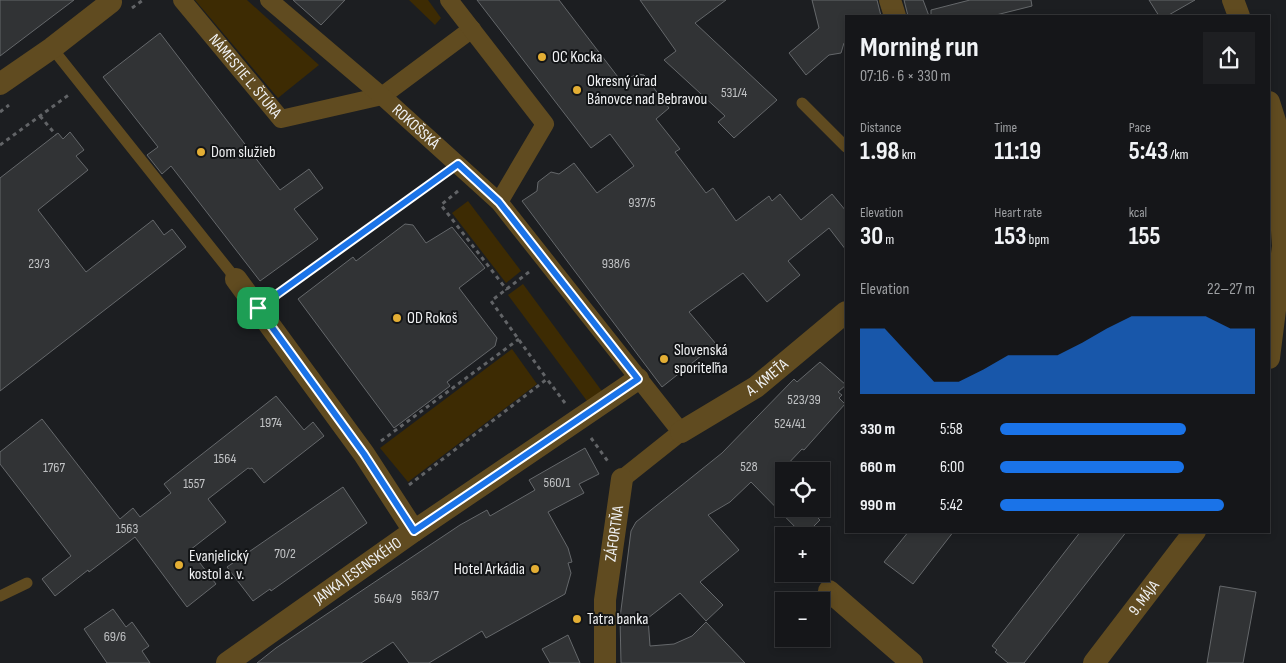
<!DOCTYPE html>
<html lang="en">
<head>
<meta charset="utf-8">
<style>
	body { margin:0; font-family:"Sofia Sans Condensed",sans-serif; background:#1e1f22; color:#f1f3f6; height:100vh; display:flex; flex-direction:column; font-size:19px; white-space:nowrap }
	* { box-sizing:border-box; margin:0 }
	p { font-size:16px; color:#9d9fa2 }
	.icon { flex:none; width:28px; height:28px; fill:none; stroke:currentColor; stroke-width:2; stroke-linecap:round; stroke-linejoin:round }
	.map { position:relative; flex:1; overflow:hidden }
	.panel { position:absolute; left:845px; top:15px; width:425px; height:518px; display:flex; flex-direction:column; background:#151619; border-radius:0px; box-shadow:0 2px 8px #0003,0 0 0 1px #343538 }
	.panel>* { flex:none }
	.controls { position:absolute; left:775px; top:462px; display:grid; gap:10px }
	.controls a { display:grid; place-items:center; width:55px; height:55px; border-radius:0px; background:#151619; box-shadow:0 2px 8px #0003,0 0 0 1px #343538; font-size:25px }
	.pin { position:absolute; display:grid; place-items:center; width:42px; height:42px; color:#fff; margin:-21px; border-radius:10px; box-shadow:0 2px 8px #0006 }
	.round { display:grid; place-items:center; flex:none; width:52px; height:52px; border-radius:0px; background:#1e1f22 }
	.head { display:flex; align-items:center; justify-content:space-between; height:85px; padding:0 15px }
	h1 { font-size:28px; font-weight:700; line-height:38px }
	.figures { display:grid; grid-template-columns:repeat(3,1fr); gap:8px; height:85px; padding:5px 15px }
	.figures div { display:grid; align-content:center }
	.figures b { font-size:25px; font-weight:700 }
	.figures small { font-size:14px; font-weight:400 }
	.figures p { font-size:14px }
	.chart { height:140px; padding:10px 15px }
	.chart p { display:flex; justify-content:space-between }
	.chart svg { width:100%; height:90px; margin-top:5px; fill:#1a73e8; opacity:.7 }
	ul { padding:0 15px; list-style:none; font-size:16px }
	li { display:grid; grid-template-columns:80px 60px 1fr; align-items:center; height:38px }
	li i { height:12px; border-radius:6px; background:#1a73e8 }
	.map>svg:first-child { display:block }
	.green { fill:#3d2b03 }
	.building { fill:#313335; stroke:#65686b }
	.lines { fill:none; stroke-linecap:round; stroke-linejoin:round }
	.path { stroke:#626467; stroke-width:3; stroke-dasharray:4 4; stroke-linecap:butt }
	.service { stroke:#604b20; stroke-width:11 }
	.pedestrian { stroke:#604b20; stroke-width:18 }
	.minor { stroke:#604b20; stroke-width:22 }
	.route-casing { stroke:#fff; stroke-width:10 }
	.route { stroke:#1a73e8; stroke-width:6 }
	.poi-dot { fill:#e3ae34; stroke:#131517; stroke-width:2 }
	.labels { text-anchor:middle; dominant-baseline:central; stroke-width:4; stroke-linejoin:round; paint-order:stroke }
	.number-label { font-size:14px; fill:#c0c2c4 }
	.poi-label { font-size:16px; fill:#f0f1f3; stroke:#131517; text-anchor:start }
	.street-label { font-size:16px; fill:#f0f1f3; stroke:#131517 }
</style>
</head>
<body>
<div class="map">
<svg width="1286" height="663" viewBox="0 0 1286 663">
	<rect width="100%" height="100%" fill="#1c1e21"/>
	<g class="green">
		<polygon points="195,0 247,0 319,65 278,98"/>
		<polygon points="409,0 428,0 441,18 435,25"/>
		<polygon points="468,201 521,271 506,283 452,213"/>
		<polygon points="523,284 604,394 590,405 508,295"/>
		<polygon points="512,349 537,384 408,482 380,448"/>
	</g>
	<g class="building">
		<polygon points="0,0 74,0 0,56"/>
		<polygon points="293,0 345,0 321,25"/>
		<polygon points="477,0 559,0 621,81 638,74 644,75 669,108 656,119 680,149 675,152 706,193 713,188 736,221 769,196 772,201 780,194 801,220 832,194 846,211 846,250 829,228 788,261 800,275 767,302 743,273 689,312 716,344 662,387 522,201 537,191 538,182 551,172 559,174 574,163 597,193 634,166 610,134 591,148"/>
		<polygon points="640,0 726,0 695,23 777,100 734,138 718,122 725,116 664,60 676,51"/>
		<polygon points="812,0 877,0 881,16 846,16 846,42 844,43 841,53 829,55 806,75 789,53 819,28"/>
		<polygon points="904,0 923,0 929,16 908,16"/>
		<polygon points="970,0 1031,0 1032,6 992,16 931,16 931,10"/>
		<polygon points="1149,0 1195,0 1167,16 1159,16"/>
		<polygon points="160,33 280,190 309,169 323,188 294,209 318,239 260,281 171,166 162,174 147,155 158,147 103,77"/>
		<polygon points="70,132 84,150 76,156 88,170 38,210 86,272 153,220 164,235 172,229 186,247 0,391 0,178 58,133 63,139"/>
		<polygon points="405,224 413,225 426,243 452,227 485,268 459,288 497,338 495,346 447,382 450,386 394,428 298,299 353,257 356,261"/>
		<polygon points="820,362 846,385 838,392 842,395 839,398 845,404 804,450 802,449 784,468 784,509 809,509 820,520 804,536 751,482 730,502 708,515 739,550 700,582 723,605 706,621 680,593 648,618 650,646 674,644 692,636 706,622 745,663 621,663 620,618 631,531 636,522 722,453 794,379 797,382"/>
		<polygon points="276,396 304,430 313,422 324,436 264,483 252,468 250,469 248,468 208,499 226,522 190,550 216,584 187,607 135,537 89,572 88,570 55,596 42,579 71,556 0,464 0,452 42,419 120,519 133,508 140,517 171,493 164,484"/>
		<polygon points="585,448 599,474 579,484 584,493 548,512 568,548 572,562 568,563 571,573 565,594 486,638 482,631 429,663 409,663 393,642 361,663 257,663 276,648 460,525 487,510 490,516 535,490 529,480"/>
		<polygon points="343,487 367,523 271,591 270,589 253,601 227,567"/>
		<polygon points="909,531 954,531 913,584 884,562"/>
		<polygon points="1081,531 1127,531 1024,663 1008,663 995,652 997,650 992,646"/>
		<polygon points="1220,586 1256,592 1243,663 1207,663"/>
		<polygon points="113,609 126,627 132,622 149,646 142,651 150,663 107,663 84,629"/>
		<polygon points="568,635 580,663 550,663 542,649"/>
	</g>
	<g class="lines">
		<g class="path">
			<polyline points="132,8 143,0"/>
			<polyline points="0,112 9,105"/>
			<polyline points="40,116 56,135"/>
			<polyline points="0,145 70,94"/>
			<polyline points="458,191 441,205 507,290"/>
			<polyline points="529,272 491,301 547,379"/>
			<polyline points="275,296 442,175"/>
			<polyline points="591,438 609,463"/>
			<polyline points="381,441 519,339"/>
			<polyline points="409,485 547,379 565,403"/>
		</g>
		<g class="service">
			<polyline points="52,48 236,279"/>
			<polyline points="802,103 846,147"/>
			<polyline points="0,596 27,583"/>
		</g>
		<g class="pedestrian">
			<path id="s1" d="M182 0 281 119 382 96 472 29"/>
			<path id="s2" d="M269 0 382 96 499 202 681 432 622 479"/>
			<polyline points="449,0 545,124 499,202"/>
		</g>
		<g class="minor">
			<polyline points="890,0 895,16"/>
			<polyline points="1233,0 1239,16"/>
			<polyline points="0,84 52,48 111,2"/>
			<polyline points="1269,102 1275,121 1283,246 1269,358"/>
			<polyline points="236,279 364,454 414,531"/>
			<path id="s3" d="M681 432 756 387 846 312"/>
			<polyline points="829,591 912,663"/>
			<path id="s4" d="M227 663 414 531 638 379"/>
			<path id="s5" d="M605 663V600L622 479"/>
			<path id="s6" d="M1094 663 1195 531"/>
		</g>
	</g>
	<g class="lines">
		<defs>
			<polygon id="route" points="458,164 499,202 638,379 414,531 364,454 258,308"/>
		</defs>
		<use href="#route" class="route-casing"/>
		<use href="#route" class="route"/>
	</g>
	<g class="poi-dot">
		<circle cx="542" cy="57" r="5"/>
		<circle cx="577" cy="90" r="5"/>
		<circle cx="201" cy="152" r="5"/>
		<circle cx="397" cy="318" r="5"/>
		<circle cx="664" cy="359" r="5"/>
		<circle cx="179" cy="565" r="5"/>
		<circle cx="535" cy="569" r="5"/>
		<circle cx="577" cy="619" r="5"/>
	</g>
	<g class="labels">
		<g class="number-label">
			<text x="734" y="92">531/4</text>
			<text x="642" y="202">937/5</text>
			<text x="39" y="263">23/3</text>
			<text x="616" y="263">938/6</text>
			<text x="804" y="399">523/39</text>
			<text x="271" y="422">1974</text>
			<text x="790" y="423">524/41</text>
			<text x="225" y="458">1564</text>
			<text x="749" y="466">528</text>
			<text x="54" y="467">1767</text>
			<text x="557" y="482">560/1</text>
			<text x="194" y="483">1557</text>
			<text x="127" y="528">1563</text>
			<text x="285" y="553">70/2</text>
			<text x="425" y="595">563/7</text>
			<text x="388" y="598">564/9</text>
			<text x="115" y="636">69/6</text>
		</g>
		<g class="poi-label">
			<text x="552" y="57">OC Kocka</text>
			<text x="587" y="81">Okresný úrad<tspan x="587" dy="18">Bánovce nad Bebravou</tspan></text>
			<text x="211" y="152">Dom služieb</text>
			<text x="407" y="318">OD Rokoš</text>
			<text x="674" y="350">Slovenská<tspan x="674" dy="18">sporiteľňa</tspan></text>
			<text x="189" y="556">Evanjelický<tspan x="189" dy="18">kostol a. v.</tspan></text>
			<text x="525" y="569" text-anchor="end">Hotel Arkádia</text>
			<text x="587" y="619">Tatra banka</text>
		</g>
		<g class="street-label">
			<text stroke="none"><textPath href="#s1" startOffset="99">NÁMESTIE Ľ. ŠTÚRA</textPath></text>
			<text stroke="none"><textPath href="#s2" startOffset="194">ROKOŠSKÁ</textPath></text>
			<text stroke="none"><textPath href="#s3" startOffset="102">A. KMEŤA</textPath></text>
			<text stroke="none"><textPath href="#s5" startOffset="130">ZÁFORTŇA</textPath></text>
			<text stroke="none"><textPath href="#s4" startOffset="160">JANKA JESENSKÉHO</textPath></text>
			<text stroke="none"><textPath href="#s6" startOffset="82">9. MÁJA</textPath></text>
		</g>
	</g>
</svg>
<div class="controls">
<a><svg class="icon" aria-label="locate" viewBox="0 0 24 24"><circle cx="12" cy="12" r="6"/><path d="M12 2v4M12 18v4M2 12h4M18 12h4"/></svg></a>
<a>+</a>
<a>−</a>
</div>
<div class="pin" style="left:258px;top:308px;background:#1e9e55"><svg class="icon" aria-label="arrive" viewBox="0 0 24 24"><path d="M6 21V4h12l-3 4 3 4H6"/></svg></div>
<section class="panel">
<div class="head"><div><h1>Morning run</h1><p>07:16 · 6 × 330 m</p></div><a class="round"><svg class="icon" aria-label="share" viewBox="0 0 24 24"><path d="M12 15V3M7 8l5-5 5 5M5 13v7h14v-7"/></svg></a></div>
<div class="figures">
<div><p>Distance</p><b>1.98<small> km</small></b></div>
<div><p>Time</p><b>11:19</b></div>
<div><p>Pace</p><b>5:43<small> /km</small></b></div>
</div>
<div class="figures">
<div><p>Elevation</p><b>30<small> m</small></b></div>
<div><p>Heart rate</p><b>153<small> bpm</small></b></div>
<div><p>kcal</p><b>155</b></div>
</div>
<div class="chart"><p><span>Elevation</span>22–27 m</p>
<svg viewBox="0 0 160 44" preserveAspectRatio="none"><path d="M0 44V12L10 12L20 25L30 38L40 38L50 32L60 25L70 25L80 25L90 19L100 12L110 6L120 6L130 6L140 6L150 12L160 12V44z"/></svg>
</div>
<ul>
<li><b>330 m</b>5:58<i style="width:73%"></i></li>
<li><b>660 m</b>6:00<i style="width:72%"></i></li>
<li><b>990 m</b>5:42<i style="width:88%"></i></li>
</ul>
</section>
</div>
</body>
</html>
